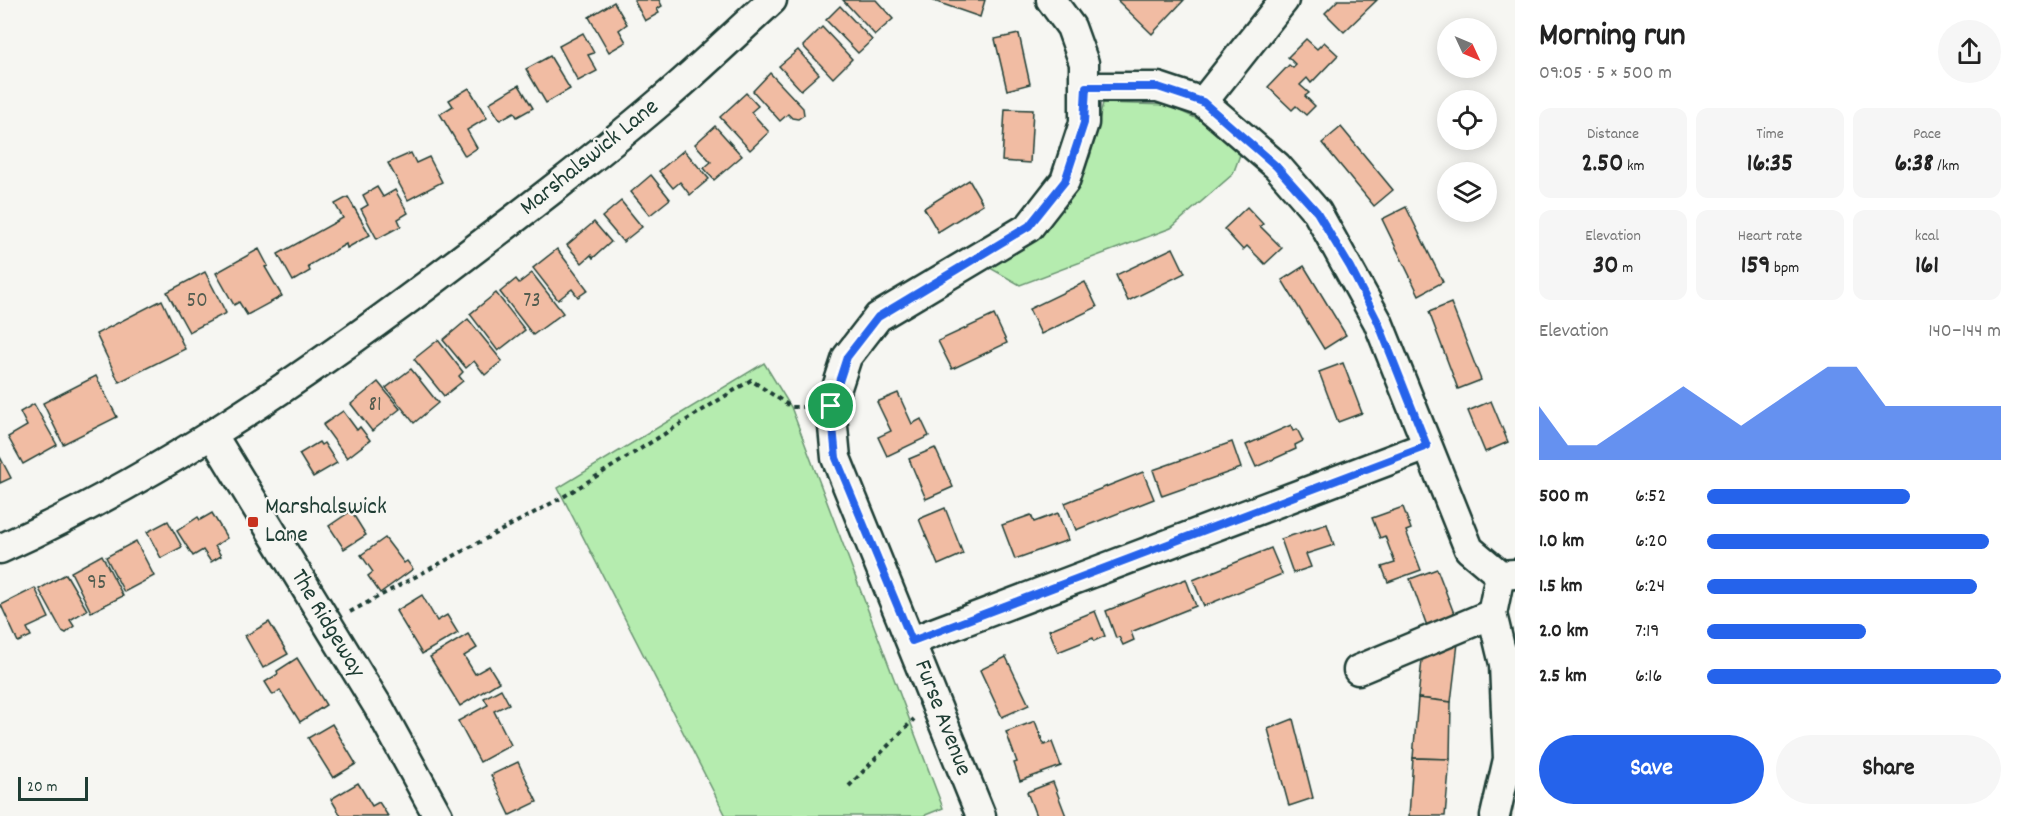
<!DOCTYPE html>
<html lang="en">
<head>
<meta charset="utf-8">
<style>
	body { margin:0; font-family:Dekko,sans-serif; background:#f6f6f6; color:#222; height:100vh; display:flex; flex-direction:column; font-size:22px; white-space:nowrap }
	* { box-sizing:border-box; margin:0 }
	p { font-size:20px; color:#767676 }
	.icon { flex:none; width:33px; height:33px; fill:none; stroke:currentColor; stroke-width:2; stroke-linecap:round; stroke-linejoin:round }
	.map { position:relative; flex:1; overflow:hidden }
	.drawer { display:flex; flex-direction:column; background:#fff; width:510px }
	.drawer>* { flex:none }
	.needle { width:39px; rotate:134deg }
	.tools { position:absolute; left:1437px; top:18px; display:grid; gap:12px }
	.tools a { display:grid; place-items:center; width:60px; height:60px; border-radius:50%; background:#fff; box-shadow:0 3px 15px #0003; font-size:30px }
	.scale { position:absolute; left:18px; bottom:15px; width:70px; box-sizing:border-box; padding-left:6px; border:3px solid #1f3d34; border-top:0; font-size:16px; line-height:21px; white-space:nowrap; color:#1f3d34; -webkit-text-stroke:4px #f6f6f2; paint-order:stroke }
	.pin { position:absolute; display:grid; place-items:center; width:51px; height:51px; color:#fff; margin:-26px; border:3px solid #fff; border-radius:50%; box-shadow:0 2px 6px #0007 }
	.round { display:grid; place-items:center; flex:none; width:63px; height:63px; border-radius:32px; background:#f6f6f6 }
	.head { display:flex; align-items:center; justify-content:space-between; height:102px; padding:0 24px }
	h1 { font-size:33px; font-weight:700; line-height:45px }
	.figures { display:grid; grid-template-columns:repeat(3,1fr); gap:9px; height:102px; padding:6px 24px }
	.figures div { display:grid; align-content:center; border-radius:12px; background:#f6f6f6; text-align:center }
	.figures b { font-size:26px; font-weight:700 }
	.figures small { font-size:16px; font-weight:400 }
	.figures p { font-size:16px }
	.chart { height:168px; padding:12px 24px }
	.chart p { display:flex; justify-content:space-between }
	.chart svg { width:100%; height:108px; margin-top:6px; fill:#2563eb; opacity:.7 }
	.action { display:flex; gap:12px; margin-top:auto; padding:12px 24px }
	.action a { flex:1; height:69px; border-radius:36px; background:#2563eb; color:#fff; font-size:24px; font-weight:700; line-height:69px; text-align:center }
	.action a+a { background:#f6f6f6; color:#222 }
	ul { padding:0 24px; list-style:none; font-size:20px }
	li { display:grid; grid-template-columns:96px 72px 1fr; align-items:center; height:45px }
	li i { height:15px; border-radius:8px; background:#2563eb }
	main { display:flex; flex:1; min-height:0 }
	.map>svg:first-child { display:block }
	.green { fill:#b5ecaf; stroke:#6a9472; stroke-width:1.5 }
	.building { fill:#f1bca3; stroke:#1f3d34; stroke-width:1.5 }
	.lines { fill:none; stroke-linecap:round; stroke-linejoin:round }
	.minor-casing { stroke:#1f3d34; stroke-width:33 }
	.path { stroke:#1f3d34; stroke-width:4; stroke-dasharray:4.5 4.5; stroke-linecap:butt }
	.minor { stroke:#f6f6f2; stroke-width:28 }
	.route-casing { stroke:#fff; stroke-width:12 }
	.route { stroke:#2563eb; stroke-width:8 }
	.poi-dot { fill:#c8321e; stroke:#f6f6f2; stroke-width:2 }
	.labels { text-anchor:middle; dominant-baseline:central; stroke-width:4.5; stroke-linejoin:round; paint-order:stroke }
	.number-label { font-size:21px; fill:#545d50 }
	.street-label { font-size:24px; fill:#1f3d34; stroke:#f6f6f2 }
	.poi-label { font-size:24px; fill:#1f3d34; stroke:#f6f6f2; text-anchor:start }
</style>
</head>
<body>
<main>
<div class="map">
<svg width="1515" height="816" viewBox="0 0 1515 816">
	<rect width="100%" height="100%" fill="#f6f6f2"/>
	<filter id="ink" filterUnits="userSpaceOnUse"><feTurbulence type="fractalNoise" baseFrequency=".0167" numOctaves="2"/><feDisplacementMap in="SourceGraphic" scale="12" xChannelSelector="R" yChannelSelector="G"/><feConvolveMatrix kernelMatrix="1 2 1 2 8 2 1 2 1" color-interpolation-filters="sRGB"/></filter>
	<g filter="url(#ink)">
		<g class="green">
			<polygon points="1103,103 1167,105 1202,121 1241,152 1233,174 1171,228 1020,285 983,264 1041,227 1090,157"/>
			<polygon points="764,363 791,407 943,808 923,816 726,816 558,488"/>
		</g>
		<g class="building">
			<polygon points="634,0 659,0 662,6 657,9 659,13 645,21"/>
			<polygon points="843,0 876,0 893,19 875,35"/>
			<polygon points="931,0 985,0 980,17"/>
			<polygon points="1117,0 1184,0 1152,34"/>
			<polygon points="1338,0 1377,0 1344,32 1325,13"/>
			<polygon points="614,2 627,24 619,30 626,42 609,52 589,17"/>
			<polygon points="840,6 872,40 858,53 826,20"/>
			<polygon points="822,27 852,59 833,78 803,46"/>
			<polygon points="583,33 594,53 588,55 597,71 578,81 559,46"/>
			<polygon points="1019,34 1030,84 1007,90 995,39"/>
			<polygon points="1306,39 1317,49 1324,42 1338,55 1311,83 1307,78 1300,85 1309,93 1305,96 1315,106 1306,115 1296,106 1292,110 1268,87 1289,65 1293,68 1296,65 1288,57"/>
			<polygon points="798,50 819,74 801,90 779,66"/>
			<polygon points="550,56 570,89 546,103 526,69"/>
			<polygon points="770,73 803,108 804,115 798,119 792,118 788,114 780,121 753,91"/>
			<polygon points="519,85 533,108 517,117 514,112 500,120 489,103"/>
			<polygon points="469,88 487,118 467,130 477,148 465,156 440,114 453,106 449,100"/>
			<polygon points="746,93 758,106 751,112 769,132 750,150 720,117"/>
			<polygon points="1005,109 1033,110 1030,163 1002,161"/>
			<polygon points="715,126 742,156 714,180 704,168 711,162 695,144"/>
			<polygon points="1341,127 1393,190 1374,206 1322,143"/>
			<polygon points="684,150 709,179 690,195 680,182 673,188 659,171"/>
			<polygon points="411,153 416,163 429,157 442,182 408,200 388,163"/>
			<polygon points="651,175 670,199 650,215 631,192"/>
			<polygon points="969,180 983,204 938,232 924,208"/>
			<polygon points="377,187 383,197 395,190 408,213 398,219 401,226 377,239 361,209 368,205 363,195"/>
			<polygon points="348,197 370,235 347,248 346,244 308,266 310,271 293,281 278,254 343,218 335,204"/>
			<polygon points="621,201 642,227 623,242 602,217"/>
			<polygon points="1247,207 1263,224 1260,226 1282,248 1265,264 1247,246 1243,250 1224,229"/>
			<polygon points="1406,207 1443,282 1419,295 1382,219"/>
			<polygon points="594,222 611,242 593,258 591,255 582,263 567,245"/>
			<polygon points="1173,248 1185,273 1128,301 1116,275"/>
			<polygon points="259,249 268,266 265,267 282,296 247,315 239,302 234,305 216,273"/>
			<polygon points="557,249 588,290 578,297 572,289 558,300 533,268"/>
			<polygon points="1304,266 1346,335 1324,349 1282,280"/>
			<polygon points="205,272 226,313 189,332 167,292"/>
			<polygon points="532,273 563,313 533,335 500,292 516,279 519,283"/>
			<polygon points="1085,282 1097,307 1041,334 1029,309"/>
			<polygon points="496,293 525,330 498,351 470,314"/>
			<polygon points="162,300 185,349 119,382 96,334"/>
			<polygon points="1451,303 1481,380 1458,389 1429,312"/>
			<polygon points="994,315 1007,343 952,369 938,341"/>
			<polygon points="468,319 502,361 485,375 474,361 466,368 443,340"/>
			<polygon points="438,340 463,372 459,376 463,381 444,396 414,359"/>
			<polygon points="1343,363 1362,413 1338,422 1319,372"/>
			<polygon points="411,369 438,403 414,423 386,388"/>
			<polygon points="96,376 117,417 63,444 43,403"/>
			<polygon points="378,382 400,409 372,431 351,404"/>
			<polygon points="898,393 912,424 921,419 929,436 887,456 878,437 891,431 877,402"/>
			<polygon points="1491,401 1508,442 1485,452 1468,411"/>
			<polygon points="34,404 57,445 23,464 8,437 27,426 20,412"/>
			<polygon points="343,411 357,430 360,427 370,440 347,458 323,425"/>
			<polygon points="1291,425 1293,431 1297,429 1303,441 1295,445 1296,449 1256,467 1246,445"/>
			<polygon points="319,442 321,445 324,443 337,463 313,477 299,454"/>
			<polygon points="1232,442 1241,468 1162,496 1153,470"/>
			<polygon points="935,448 953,487 926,499 909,459"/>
			<polygon points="0,457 11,478 0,483"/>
			<polygon points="1143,472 1154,499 1076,530 1065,503"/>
			<polygon points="1403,507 1411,529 1406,531 1421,570 1388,582 1382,567 1395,563 1385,536 1380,538 1372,518"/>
			<polygon points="945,508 963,554 938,565 919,519"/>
			<polygon points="351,511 366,535 344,549 329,526"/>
			<polygon points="212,513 227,538 215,546 221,556 211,562 203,550 193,556 177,531 198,517 200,520"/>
			<polygon points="1058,513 1068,540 1015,559 1002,525 1031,515 1034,522"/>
			<polygon points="168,521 182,547 161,558 147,532"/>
			<polygon points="1327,524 1334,545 1306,554 1311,567 1293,573 1281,539"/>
			<polygon points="385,538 404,563 407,561 413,569 380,593 368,576 373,572 361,555"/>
			<polygon points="136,541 154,576 124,592 106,557"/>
			<polygon points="1271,548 1282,574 1204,606 1193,580"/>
			<polygon points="102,555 123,596 91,612 71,572"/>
			<polygon points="1437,569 1455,616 1427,626 1410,579"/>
			<polygon points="66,574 87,610 70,620 74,626 66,633 62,631 39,589"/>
			<polygon points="1186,579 1196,606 1131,632 1134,640 1123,645 1119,637 1116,638 1106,611"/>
			<polygon points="35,588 49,618 27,628 31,636 18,642 1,605"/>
			<polygon points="422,595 437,621 447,615 458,633 422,654 396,611"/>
			<polygon points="1095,611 1105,636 1094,641 1093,638 1058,652 1049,630"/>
			<polygon points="269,622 288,654 263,668 245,636"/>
			<polygon points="468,634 477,648 464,656 475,674 489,666 499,682 460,706 430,657"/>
			<polygon points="1458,643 1451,702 1418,698 1423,650"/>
			<polygon points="1006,657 1029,705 1002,717 980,670"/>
			<polygon points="297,658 326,705 300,722 280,690 273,695 265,682 278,674 277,671"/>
			<polygon points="501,689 509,704 494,711 511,745 480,762 458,721 488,705 484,698"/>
			<polygon points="1418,698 1451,702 1450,759 1413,758"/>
			<polygon points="1293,719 1313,798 1289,806 1268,729"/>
			<polygon points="1035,721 1044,745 1052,742 1061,766 1020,781 1014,763 1017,762 1006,732"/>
			<polygon points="332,724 356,764 333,778 308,738"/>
			<polygon points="1413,758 1450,759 1445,816 1409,816"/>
			<polygon points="518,762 537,802 510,815 491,775"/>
			<polygon points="1053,782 1066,816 1036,816 1027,792"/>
			<polygon points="358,783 372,806 379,802 388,816 341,816 331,799"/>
		</g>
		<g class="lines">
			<defs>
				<g id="minor">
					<polyline points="1086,87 1158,87 1203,102 1277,166 1317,212 1378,322 1469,549 1500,575 1515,574"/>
					<polyline points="1203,102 1284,0"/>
					<polyline points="212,434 379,708 438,816"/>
					<path d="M0 549C153 480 292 386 426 286 505 226 584 167 659 103 698 70 735 34 772 0"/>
					<polyline points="912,641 1427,446"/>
					<polyline points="1358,670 1492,614"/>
					<polyline points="981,816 836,458 831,406 847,357 878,317 1029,227 1065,181 1084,123 1084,63 1071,27 1051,0"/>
					<polyline points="1495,816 1508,759 1504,664 1492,614 1500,575"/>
				</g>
			</defs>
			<use href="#minor" class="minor-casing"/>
			<g class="path">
				<polyline points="350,612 563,497 751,380 791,407 806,407"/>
				<polyline points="849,786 914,719"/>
			</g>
			<use href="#minor" class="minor"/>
		</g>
	</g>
	<g class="lines" filter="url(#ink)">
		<defs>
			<polygon id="route" points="1086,87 1158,87 1203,102 1276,166 1317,212 1350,267 1378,322 1427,446 912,641 836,458 831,406 847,357 878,317 1029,226 1065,181 1084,123"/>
		</defs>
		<use href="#route" class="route-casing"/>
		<use href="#route" class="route"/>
	</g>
	<rect class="poi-dot" x="247" y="516" width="12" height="12" rx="3"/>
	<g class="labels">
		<g class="number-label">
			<text x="197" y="302">50</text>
			<text x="532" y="302">73</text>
			<text x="375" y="406">81</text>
			<text x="97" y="584">95</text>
		</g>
		<g class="street-label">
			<text transform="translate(590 158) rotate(-39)">Marshalswick Lane</text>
			<text transform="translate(327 624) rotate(59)">The Ridgeway</text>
			<text transform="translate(942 718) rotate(69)">Furse Avenue</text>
		</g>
		<g class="poi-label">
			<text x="265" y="508">Marshalswick<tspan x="265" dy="28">Lane</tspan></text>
		</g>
	</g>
</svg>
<div class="tools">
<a><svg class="needle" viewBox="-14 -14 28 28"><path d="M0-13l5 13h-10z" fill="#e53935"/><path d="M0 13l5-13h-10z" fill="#767676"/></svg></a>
<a><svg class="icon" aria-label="locate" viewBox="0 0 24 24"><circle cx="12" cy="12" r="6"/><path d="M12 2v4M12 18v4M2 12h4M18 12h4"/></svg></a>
<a><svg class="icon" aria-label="layers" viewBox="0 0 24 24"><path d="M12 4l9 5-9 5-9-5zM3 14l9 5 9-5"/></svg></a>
</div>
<div class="scale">20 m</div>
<div class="pin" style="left:831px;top:406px;background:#1e9e55"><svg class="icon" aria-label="arrive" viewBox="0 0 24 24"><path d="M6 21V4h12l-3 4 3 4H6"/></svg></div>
</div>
<section class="drawer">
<div class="head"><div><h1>Morning run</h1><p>09:05 · 5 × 500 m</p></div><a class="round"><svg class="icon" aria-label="share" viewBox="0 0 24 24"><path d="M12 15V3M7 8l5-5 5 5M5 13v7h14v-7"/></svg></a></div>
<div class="figures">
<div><p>Distance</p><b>2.50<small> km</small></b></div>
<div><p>Time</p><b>16:35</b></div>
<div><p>Pace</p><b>6:38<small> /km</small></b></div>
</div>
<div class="figures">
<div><p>Elevation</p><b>30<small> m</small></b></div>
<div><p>Heart rate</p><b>159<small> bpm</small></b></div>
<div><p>kcal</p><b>161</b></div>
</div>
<div class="chart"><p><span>Elevation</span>140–144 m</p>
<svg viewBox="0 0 160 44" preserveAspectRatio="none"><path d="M0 44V22L10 38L20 38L30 30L40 22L50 14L60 22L70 30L80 22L90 14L100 6L110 6L120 22L130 22L140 22L150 22L160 22V44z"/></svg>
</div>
<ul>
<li><b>500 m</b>6:52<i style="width:69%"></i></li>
<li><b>1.0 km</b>6:20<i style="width:96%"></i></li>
<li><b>1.5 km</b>6:24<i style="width:92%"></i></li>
<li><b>2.0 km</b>7:19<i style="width:54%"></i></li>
<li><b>2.5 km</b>6:16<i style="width:100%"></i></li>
</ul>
<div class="action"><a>Save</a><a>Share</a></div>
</section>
</main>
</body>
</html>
